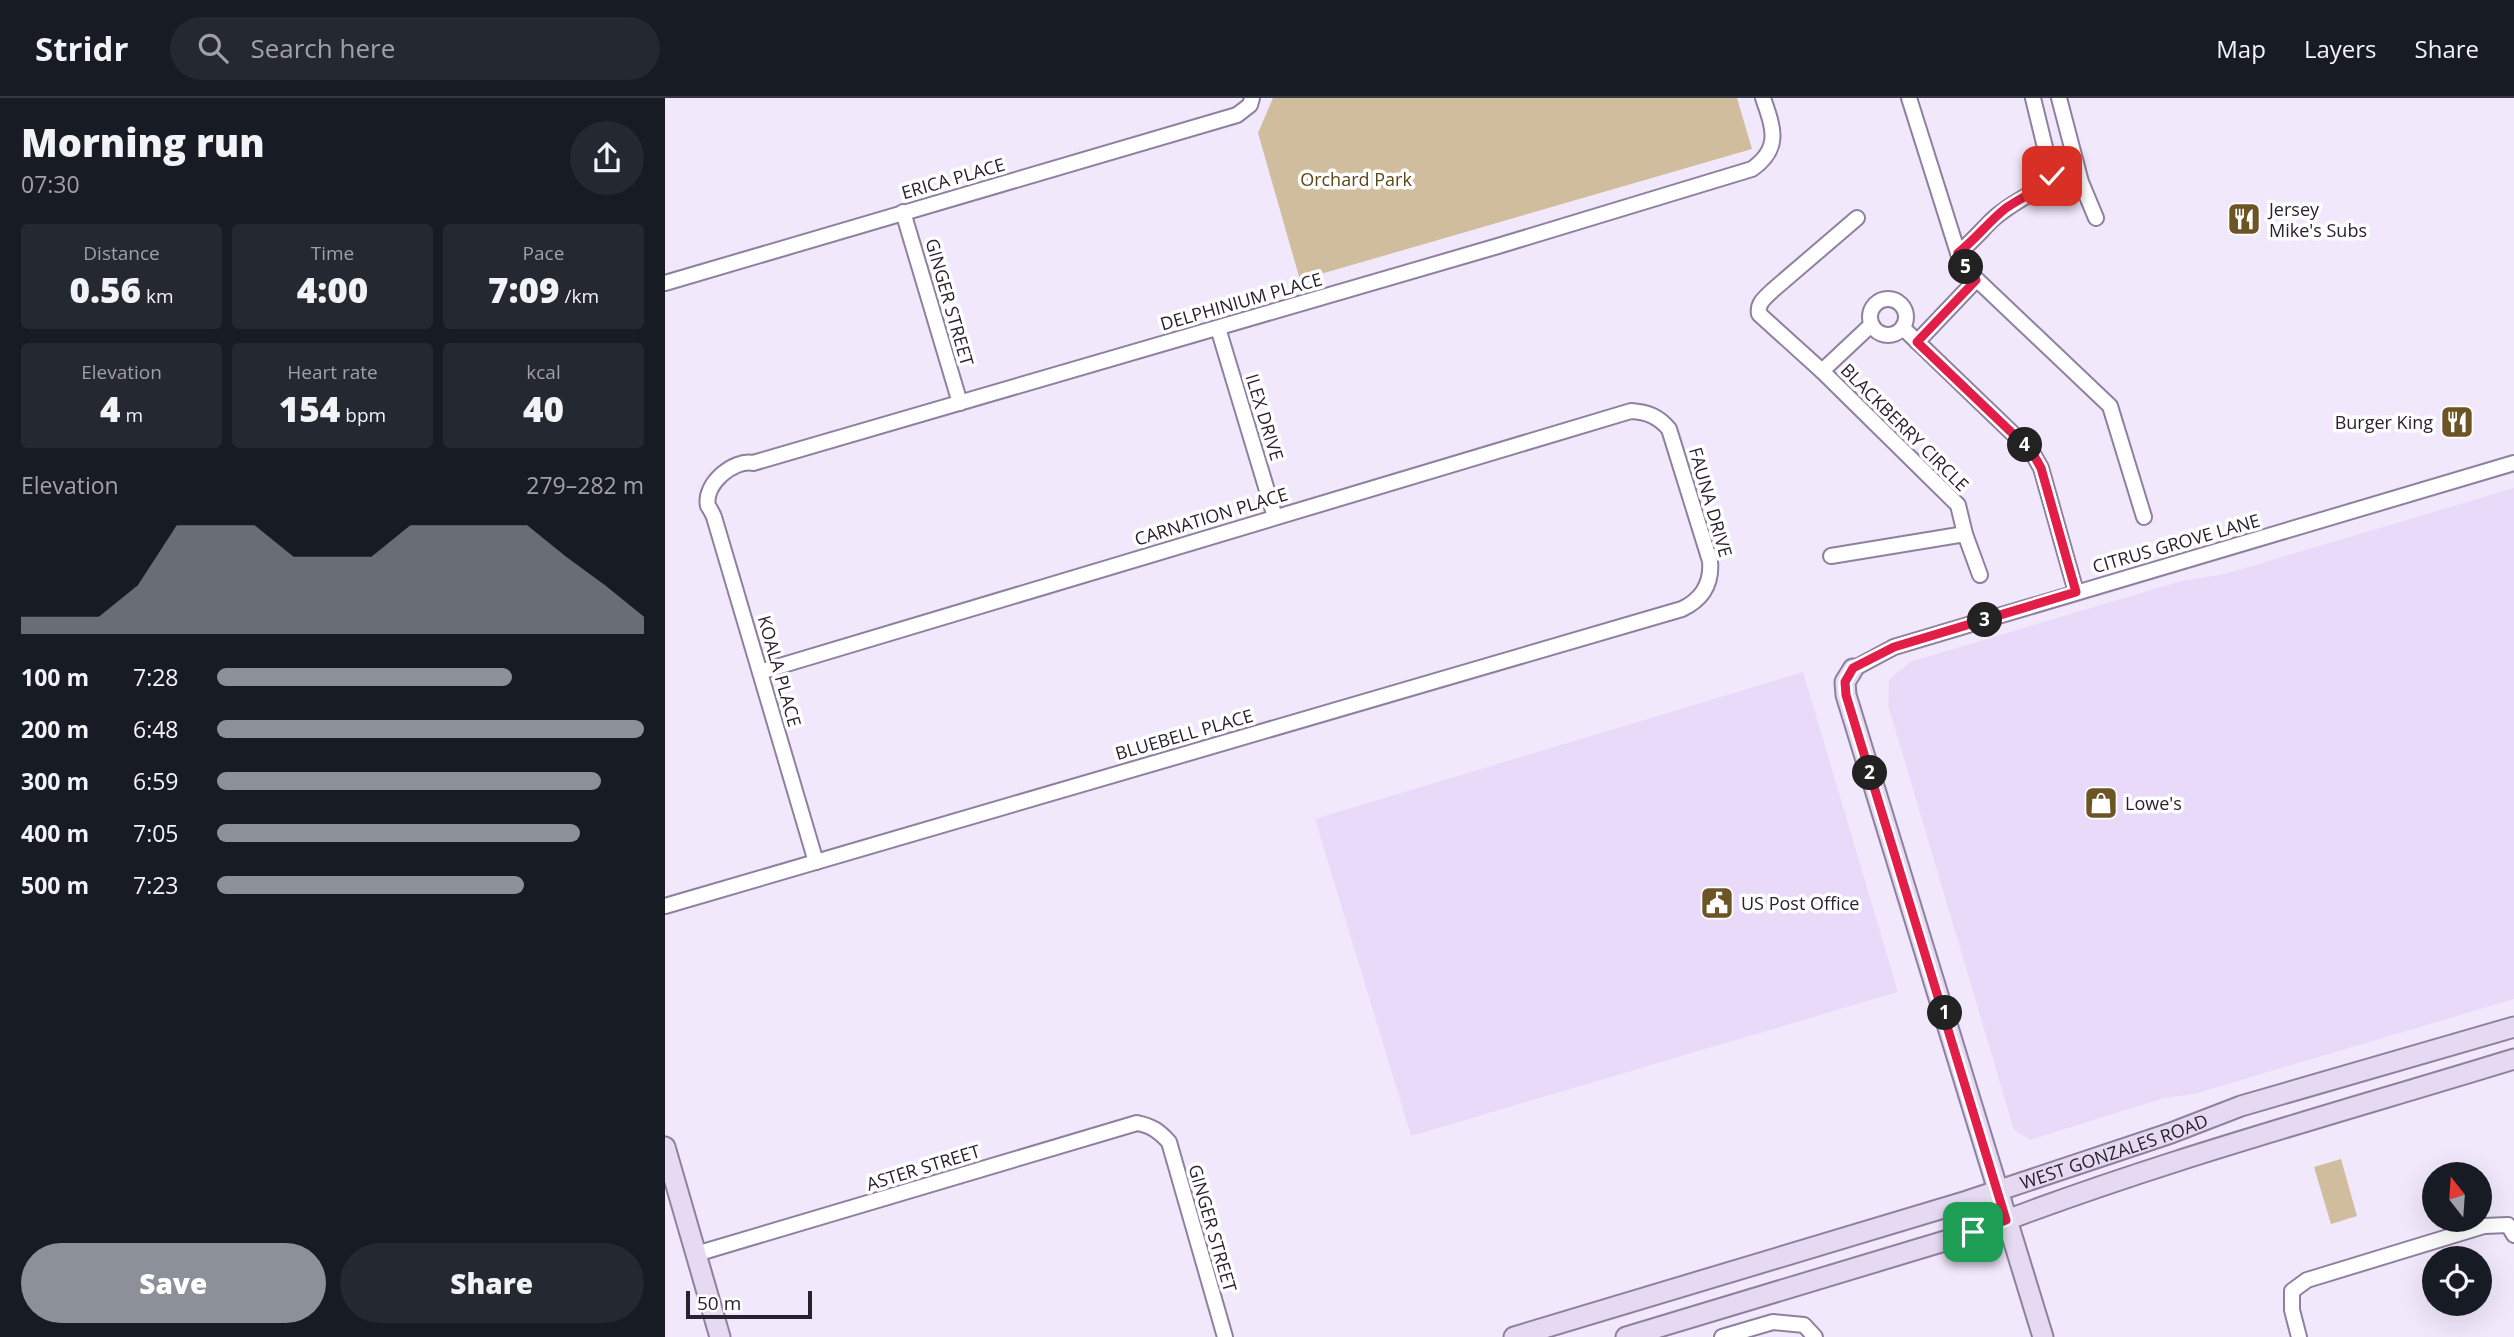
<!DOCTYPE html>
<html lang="en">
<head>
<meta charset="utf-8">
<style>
	body { margin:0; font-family:"Open Sans",sans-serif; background:#242831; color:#f1f3f6; height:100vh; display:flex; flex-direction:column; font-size:26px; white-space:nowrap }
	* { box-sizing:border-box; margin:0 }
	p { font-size:23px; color:#9ea1a6 }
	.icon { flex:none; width:38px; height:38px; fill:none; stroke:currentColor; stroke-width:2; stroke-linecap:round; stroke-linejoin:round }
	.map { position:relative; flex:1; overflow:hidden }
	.details { display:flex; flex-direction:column; background:#171b24; width:665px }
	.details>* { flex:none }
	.needle { width:46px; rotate:343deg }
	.controls { position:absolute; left:1757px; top:1064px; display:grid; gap:14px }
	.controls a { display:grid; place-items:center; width:70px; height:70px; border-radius:50%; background:#171b24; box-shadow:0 7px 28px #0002; font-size:35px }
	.scale { position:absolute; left:21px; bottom:18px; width:126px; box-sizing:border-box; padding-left:7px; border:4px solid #28222e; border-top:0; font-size:19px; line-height:24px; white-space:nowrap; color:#28222e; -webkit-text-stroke:5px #fff; paint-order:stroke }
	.pin { position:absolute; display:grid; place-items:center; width:60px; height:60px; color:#fff; margin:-30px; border-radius:14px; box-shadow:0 4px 10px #0006 }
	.km { position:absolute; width:35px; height:35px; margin:-18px; border-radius:50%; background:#222; color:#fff; font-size:19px; line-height:35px; text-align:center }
	.round { display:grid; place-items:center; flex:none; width:74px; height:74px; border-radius:37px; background:#242831 }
	.summary { display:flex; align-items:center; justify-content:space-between; height:119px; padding:0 21px }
	h1 { font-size:38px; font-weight:800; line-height:52px }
	.metrics { display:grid; grid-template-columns:repeat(3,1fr); gap:10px; height:119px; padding:7px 21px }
	.metrics div { display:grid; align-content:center; border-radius:7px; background:#242831; text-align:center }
	.metrics b { font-size:35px; font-weight:800 }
	.metrics small { font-size:19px; font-weight:400 }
	.metrics p { font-size:19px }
	.chart { height:196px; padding:14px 21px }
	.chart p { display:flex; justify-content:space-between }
	.chart svg { width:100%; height:126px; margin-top:7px; fill:#8c9099; opacity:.7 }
	.primary-button { display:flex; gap:14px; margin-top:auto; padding:14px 21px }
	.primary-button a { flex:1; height:80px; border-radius:42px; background:#8c9099; color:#fff; font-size:28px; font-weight:800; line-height:80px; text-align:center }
	.primary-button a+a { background:#242831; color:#f1f3f6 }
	ul { padding:0 21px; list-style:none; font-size:23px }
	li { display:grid; grid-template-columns:112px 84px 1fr; align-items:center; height:52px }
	li i { height:18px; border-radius:9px; background:#8c9099 }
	header { display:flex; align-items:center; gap:42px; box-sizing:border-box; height:98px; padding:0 35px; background:#171b24; border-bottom:2px solid #363941 }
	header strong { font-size:33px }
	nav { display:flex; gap:38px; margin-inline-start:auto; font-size:24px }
	.search { width:490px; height:63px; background:#242831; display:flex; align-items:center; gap:18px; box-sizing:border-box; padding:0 24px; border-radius:38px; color:#9ea1a6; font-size:26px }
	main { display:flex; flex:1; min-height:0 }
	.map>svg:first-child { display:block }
	.built { fill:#e9dafa }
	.green { fill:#cfbd9d }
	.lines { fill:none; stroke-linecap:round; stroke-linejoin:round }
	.street-casing { stroke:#8f809f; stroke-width:18 }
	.secondary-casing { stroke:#8f809f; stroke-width:23 }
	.street { stroke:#fff; stroke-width:14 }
	.secondary { stroke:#e6daf2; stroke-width:19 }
	.route-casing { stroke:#fff; stroke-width:14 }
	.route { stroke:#e11d48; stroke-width:9 }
	.labels { text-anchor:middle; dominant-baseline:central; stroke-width:7; stroke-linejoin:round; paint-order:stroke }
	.street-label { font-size:18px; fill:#28222e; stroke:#fff }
	.park-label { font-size:18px; fill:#5c4618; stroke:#fff }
	.poi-label { font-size:18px; fill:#28222e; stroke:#fff; text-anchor:start }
</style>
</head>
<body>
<header>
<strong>Stridr</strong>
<div class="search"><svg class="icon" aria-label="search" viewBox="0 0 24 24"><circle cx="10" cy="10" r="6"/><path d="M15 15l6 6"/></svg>Search here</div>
<nav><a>Map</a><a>Layers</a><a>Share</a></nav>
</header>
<main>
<section class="details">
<div class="summary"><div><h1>Morning run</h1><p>07:30</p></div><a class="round"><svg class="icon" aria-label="share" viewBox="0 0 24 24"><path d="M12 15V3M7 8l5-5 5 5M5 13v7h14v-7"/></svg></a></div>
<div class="metrics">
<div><p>Distance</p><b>0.56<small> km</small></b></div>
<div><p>Time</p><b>4:00</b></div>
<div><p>Pace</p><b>7:09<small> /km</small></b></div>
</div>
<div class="metrics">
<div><p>Elevation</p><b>4<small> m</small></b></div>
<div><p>Heart rate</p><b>154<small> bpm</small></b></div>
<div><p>kcal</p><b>40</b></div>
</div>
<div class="chart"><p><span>Elevation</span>279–282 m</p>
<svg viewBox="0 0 160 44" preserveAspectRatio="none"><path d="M0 44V38L10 38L20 38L30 27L40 6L50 6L60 6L70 17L80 17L90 17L100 6L110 6L120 6L130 6L140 17L150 27L160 38V44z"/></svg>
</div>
<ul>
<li><b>100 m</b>7:28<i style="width:69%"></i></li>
<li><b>200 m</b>6:48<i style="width:100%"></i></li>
<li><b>300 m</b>6:59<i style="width:90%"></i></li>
<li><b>400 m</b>7:05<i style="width:85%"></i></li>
<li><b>500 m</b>7:23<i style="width:72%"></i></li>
</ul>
<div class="primary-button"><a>Save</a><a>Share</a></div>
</section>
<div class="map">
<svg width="1849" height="1239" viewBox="0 0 1849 1239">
	<rect width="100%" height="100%" fill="#f2e8fc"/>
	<g class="built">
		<polygon points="1849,390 1849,901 1529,996 1499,1000 1365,1042 1349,1032 1223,607 1224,582 1245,564 1516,483 1560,476"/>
		<polygon points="1138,574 1233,894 746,1038 650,721"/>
	</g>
	<g class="green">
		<polygon points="608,0 1072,0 1087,51 635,182 593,35"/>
		<polygon points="1676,1061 1692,1118 1666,1126 1649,1069"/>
	</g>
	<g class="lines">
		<defs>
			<g id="street">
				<path d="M1244 0 1293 155C1306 145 1315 134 1326 123 1343 107 1364 97 1384 85L1387 78 1368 0"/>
				<polyline points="1394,0 1416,84 1431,120"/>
				<polyline points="238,114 295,305"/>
				<path d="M1192 120 1108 192C1100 200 1092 205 1094 216L1157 273 1293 407 1300 436 1315 477"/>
				<polyline points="1293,155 1306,176 1445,308 1479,419"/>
				<polyline points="0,185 572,17 585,7 587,0"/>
				<circle cx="1223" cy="219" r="18"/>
				<polyline points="553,230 610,419"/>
				<polyline points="1238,230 1367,354 1376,370 1411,494"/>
				<polyline points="1252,244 1311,182"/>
				<polyline points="1157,273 1206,227"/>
				<polyline points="1166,458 1300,436"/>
				<polyline points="1188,571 1229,549 1849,365"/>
				<path d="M151 764 49 419C49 418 44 409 43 408 38 386 69 361 88 365L833 148 1087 71C1117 50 1108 29 1098 0"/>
				<path d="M0 808 1017 511C1038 501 1047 485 1045 463L1004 331C993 318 982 314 966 313L95 574"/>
				<path d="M31 1156 472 1025C487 1028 494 1033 504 1044L560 1239"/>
				<polyline points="1057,1239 1108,1224 1139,1227 1150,1239"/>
				<polyline points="1634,1239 1627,1212 1627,1193 1642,1182 1819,1128 1843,1127 1849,1137"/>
			</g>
			<g id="secondary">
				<polyline points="1188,571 1180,584 1181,597 1378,1239"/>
				<polyline points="0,1049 55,1239"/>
				<path id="s1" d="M849 1239 1302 1103 1506 1035 1576 1008 1849 929"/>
				<path d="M961 1239 1313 1133C1487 1065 1670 1016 1849 961"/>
			</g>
		</defs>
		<use href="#street" class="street-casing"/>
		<use href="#secondary" class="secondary-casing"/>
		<use href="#street" class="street"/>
		<use href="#secondary" class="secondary"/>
	</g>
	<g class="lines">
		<defs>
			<path id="route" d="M1308 1134 1341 1122 1181 597 1180 584 1188 570 1229 549 1411 494 1376 370 1367 354 1252 244 1311 182 1293 155C1311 141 1323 124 1341 110 1354 101 1370 93 1384 85L1387 78"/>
		</defs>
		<use href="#route" class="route-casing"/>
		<use href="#route" class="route"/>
	</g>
	<defs>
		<symbol id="restaurant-square" viewBox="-11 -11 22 22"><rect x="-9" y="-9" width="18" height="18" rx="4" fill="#6c5424" stroke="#fff"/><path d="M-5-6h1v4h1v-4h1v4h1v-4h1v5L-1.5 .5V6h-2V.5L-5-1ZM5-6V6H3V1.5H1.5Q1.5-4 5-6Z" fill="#fff"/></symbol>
		<symbol id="shop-square" viewBox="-11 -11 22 22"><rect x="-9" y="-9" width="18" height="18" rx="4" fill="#6c5424" stroke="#fff"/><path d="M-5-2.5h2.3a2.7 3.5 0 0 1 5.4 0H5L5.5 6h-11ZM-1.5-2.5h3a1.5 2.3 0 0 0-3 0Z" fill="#fff"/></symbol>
		<symbol id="civic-square" viewBox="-11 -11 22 22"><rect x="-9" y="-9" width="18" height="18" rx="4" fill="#6c5424" stroke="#fff"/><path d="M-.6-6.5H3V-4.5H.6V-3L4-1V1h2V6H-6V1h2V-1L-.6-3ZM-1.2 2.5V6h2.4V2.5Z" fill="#fff"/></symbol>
	</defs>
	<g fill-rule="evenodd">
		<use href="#restaurant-square" x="1560" y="102" width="38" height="38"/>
		<use href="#restaurant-square" x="1773" y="305" width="38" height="38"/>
		<use href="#shop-square" x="1417" y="686" width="38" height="38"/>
		<use href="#civic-square" x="1033" y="786" width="38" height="38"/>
	</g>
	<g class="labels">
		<g class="street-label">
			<text transform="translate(288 80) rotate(-16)">ERICA PLACE</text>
			<text transform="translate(576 203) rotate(-16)">DELPHINIUM PLACE</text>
			<text transform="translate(285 204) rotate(74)">GINGER STREET</text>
			<text transform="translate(600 319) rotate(73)">ILEX DRIVE</text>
			<text transform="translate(1240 329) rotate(45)">BLACKBERRY CIRCLE</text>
			<text transform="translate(1046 404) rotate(74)">FAUNA DRIVE</text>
			<text transform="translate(546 418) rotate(-17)">CARNATION PLACE</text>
			<text transform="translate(1511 445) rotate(-16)">CITRUS GROVE LANE</text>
			<text transform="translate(115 573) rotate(74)">KOALA PLACE</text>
			<text transform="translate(519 636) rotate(-16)">BLUEBELL PLACE</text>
			<text stroke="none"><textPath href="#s1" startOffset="628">WEST GONZALES ROAD</textPath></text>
			<text transform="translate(258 1069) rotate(-17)">ASTER STREET</text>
			<text transform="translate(548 1130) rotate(74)">GINGER STREET</text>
		</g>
		<g class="park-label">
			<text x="691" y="81">Orchard Park</text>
		</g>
		<g class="poi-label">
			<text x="1604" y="111">Jersey<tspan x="1604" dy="21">Mike's Subs</tspan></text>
			<text x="1768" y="324" text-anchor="end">Burger King</text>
			<text x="1460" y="705">Lowe's</text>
			<text x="1076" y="805">US Post Office</text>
		</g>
	</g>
</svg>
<div class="controls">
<a><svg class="needle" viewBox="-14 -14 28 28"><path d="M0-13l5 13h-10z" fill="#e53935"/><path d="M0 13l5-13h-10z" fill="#9ea1a6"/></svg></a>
<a><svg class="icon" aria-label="locate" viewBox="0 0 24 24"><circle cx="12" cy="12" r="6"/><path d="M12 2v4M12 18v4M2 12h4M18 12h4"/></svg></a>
</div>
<div class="scale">50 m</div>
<div class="pin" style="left:1308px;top:1134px;background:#1e9e55"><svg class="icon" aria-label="arrive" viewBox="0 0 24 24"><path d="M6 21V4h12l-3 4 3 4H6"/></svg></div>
<div class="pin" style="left:1387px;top:78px;background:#d93025"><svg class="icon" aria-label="check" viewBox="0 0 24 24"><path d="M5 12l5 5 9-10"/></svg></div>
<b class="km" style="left:1280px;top:915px">1</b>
<b class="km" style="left:1205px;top:675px">2</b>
<b class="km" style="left:1320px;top:522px">3</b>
<b class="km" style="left:1360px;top:347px">4</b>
<b class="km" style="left:1301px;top:169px">5</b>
</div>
</main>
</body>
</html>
